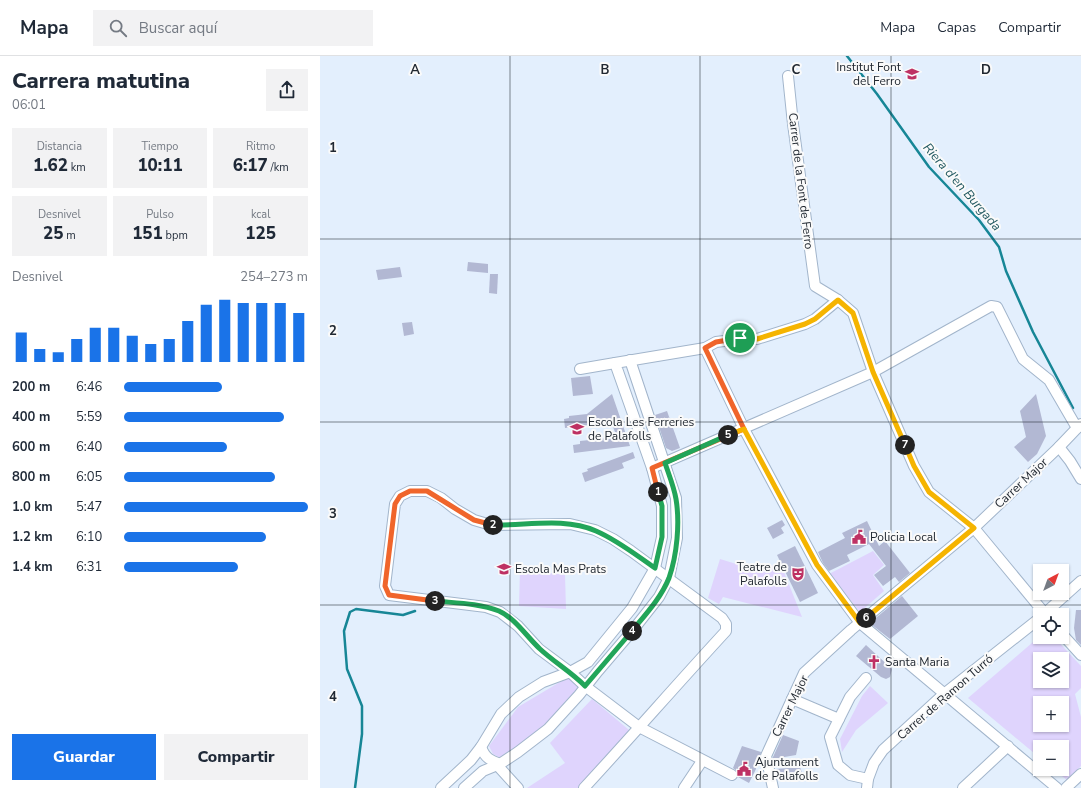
<!DOCTYPE html>
<html lang="es">
<head>
<meta charset="utf-8">
<style>
	body { margin:0; font-family:"Nunito Sans",sans-serif; background:#f2f2f3; color:#1f2937; height:100vh; display:flex; flex-direction:column; font-size:15px; white-space:nowrap }
	* { box-sizing:border-box; margin:0 }
	p { font-size:13px; color:#747a83 }
	.icon { flex:none; width:22px; height:22px; fill:none; stroke:currentColor; stroke-width:2; stroke-linecap:round; stroke-linejoin:round }
	.map { position:relative; flex:1; overflow:hidden }
	.details { display:flex; flex-direction:column; background:#fff; width:320px }
	.details>* { flex:none }
	.needle { width:26px; rotate:41deg }
	.controls { position:absolute; left:713px; top:508px; display:grid; gap:8px }
	.controls a { display:grid; place-items:center; width:36px; height:36px; border-radius:0px; background:#fff; box-shadow:0 1px 3px #0004; font-size:20px }
	.pin { position:absolute; display:grid; place-items:center; width:34px; height:34px; color:#fff; margin:-17px; border:2px solid #fff; border-radius:50%; box-shadow:0 1px 4px #0007 }
	.km { position:absolute; width:20px; height:20px; margin:-10px; border-radius:50%; background:#222; color:#fff; font-size:11px; line-height:20px; text-align:center }
	.round { display:grid; place-items:center; flex:none; width:42px; height:42px; border-radius:0px; background:#f2f2f3 }
	.summary { display:flex; align-items:center; justify-content:space-between; height:68px; padding:0 12px }
	h1 { font-size:22px; font-weight:800; line-height:30px }
	.metrics { display:grid; grid-template-columns:repeat(3,1fr); gap:6px; height:68px; padding:4px 12px }
	.metrics div { display:grid; align-content:center; border-radius:0px; background:#f2f2f3; text-align:center }
	.metrics b { font-size:17px; font-weight:800 }
	.metrics small { font-size:11px; font-weight:400 }
	.metrics p { font-size:11px }
	.chart { height:112px; padding:8px 12px }
	.chart p { display:flex; justify-content:space-between }
	.chart svg { width:100%; height:72px; margin-top:4px; stroke:#1a73e8; stroke-width:6 }
	.button { display:flex; gap:8px; margin-top:auto; padding:8px 12px }
	.button a { flex:1; height:46px; border-radius:0px; background:#1a73e8; color:#fff; font-size:16px; font-weight:800; line-height:46px; text-align:center }
	.button a+a { background:#f2f2f3; color:#1f2937 }
	ul { padding:0 12px; list-style:none; font-size:13px }
	li { display:grid; grid-template-columns:64px 48px 1fr; align-items:center; height:30px }
	li i { height:10px; border-radius:5px; background:#1a73e8 }
	header { display:flex; align-items:center; gap:24px; box-sizing:border-box; height:56px; padding:0 20px; background:#fff; border-bottom:1px solid #e0e1e3 }
	header strong { font-size:19px }
	nav { display:flex; gap:22px; margin-inline-start:auto; font-size:14px }
	.search { width:280px; height:36px; background:#f2f2f3; display:flex; align-items:center; gap:10px; box-sizing:border-box; padding:0 14px; border-radius:0px; color:#747a83; font-size:15px }
	main { display:flex; flex:1; min-height:0 }
	.map>svg:first-child { display:block }
	.green { fill:#dfd4fd; fill-rule:evenodd }
	.lines { fill:none; stroke-linecap:round; stroke-linejoin:round }
	.stream { stroke:#178696; stroke-width:2.5 }
	.building { fill:#b2b8d3 }
	.minor-casing { stroke:#a2b5cb; stroke-width:12 }
	.minor { stroke:#fff; stroke-width:10 }
	.split-1-casing { stroke:#fff; stroke-width:8 }
	.split-2-casing { stroke:#fff; stroke-width:8 }
	.split-3-casing { stroke:#fff; stroke-width:8 }
	.split-4-casing { stroke:#fff; stroke-width:8 }
	.split-5-casing { stroke:#fff; stroke-width:8 }
	.split-6-casing { stroke:#fff; stroke-width:8 }
	.split-7-casing { stroke:#fff; stroke-width:8 }
	.split-8-casing { stroke:#fff; stroke-width:8 }
	.split-1 { stroke:#f0652b; stroke-width:5 }
	.split-2 { stroke:#22a559; stroke-width:5 }
	.split-3 { stroke:#f0652b; stroke-width:5 }
	.split-4 { stroke:#22a559; stroke-width:5 }
	.split-5 { stroke:#22a559; stroke-width:5 }
	.split-6 { stroke:#f5b400; stroke-width:5 }
	.split-7 { stroke:#f5b400; stroke-width:5 }
	.split-8 { stroke:#f5b400; stroke-width:5 }
	.grid { fill:none; stroke:#212831; stroke-width:1; stroke-opacity:0.55 }
	.labels { text-anchor:middle; dominant-baseline:central; stroke-width:4; stroke-linejoin:round; paint-order:stroke }
	.poi-label { font-size:12px; fill:#212831; stroke:#fafafa; text-anchor:start }
	.street-label { font-size:12px; fill:#212831; stroke:#fafafa }
	.water-label { font-size:13px; font-style:italic; fill:#1f575f; stroke:#fafafa }
	.grid-label { font-size:13px; text-anchor:middle; font-weight:bold; fill:#212831; stroke:#fafafa; stroke-width:4; stroke-linejoin:round; paint-order:stroke }
</style>
</head>
<body>
<header>
<strong>Mapa</strong>
<div class="search"><svg class="icon" aria-label="search" viewBox="0 0 24 24"><circle cx="10" cy="10" r="6"/><path d="M15 15l6 6"/></svg>Buscar aquí</div>
<nav><a>Mapa</a><a>Capas</a><a>Compartir</a></nav>
</header>
<main>
<section class="details">
<div class="summary"><div><h1>Carrera matutina</h1><p>06:01</p></div><a class="round"><svg class="icon" aria-label="share" viewBox="0 0 24 24"><path d="M12 15V3M7 8l5-5 5 5M5 13v7h14v-7"/></svg></a></div>
<div class="metrics">
<div><p>Distancia</p><b>1.62<small> km</small></b></div>
<div><p>Tiempo</p><b>10:11</b></div>
<div><p>Ritmo</p><b>6:17<small> /km</small></b></div>
</div>
<div class="metrics">
<div><p>Desnivel</p><b>25<small> m</small></b></div>
<div><p>Pulso</p><b>151<small> bpm</small></b></div>
<div><p>kcal</p><b>125</b></div>
</div>
<div class="chart"><p><span>Desnivel</span>254–273 m</p>
<svg viewBox="0 0 160 44" preserveAspectRatio="none"><path d="M5 44V26M15 44V36M25 44V38M35 44V30M45 44V23M55 44V23M65 44V28M75 44V33M85 44V30M95 44V19M105 44V9M115 44V6M125 44V8M135 44V8M145 44V8M155 44V14"/></svg>
</div>
<ul>
<li><b>200 m</b>6:46<i style="width:53%"></i></li>
<li><b>400 m</b>5:59<i style="width:87%"></i></li>
<li><b>600 m</b>6:40<i style="width:56%"></i></li>
<li><b>800 m</b>6:05<i style="width:82%"></i></li>
<li><b>1.0 km</b>5:47<i style="width:100%"></i></li>
<li><b>1.2 km</b>6:10<i style="width:77%"></i></li>
<li><b>1.4 km</b>6:31<i style="width:62%"></i></li>
</ul>
<div class="button"><a>Guardar</a><a>Compartir</a></div>
</section>
<div class="map">
<svg width="761" height="732" viewBox="0 0 761 732">
	<rect width="100%" height="100%" fill="#e3effd"/>
	<g class="green">
		<polygon points="553,495 564,509 553,519 564,535 540,556 509,518"/>
		<polygon points="400,503 426,511 448,509 462,511 482,561 403,541 399,548 388,542"/>
		<polygon points="200,513 245,519 246,553 199,550"/>
		<path d="M720 580 734 581 761 610V632L755 638 761 661V710L747 724 733 713H742V691H720V702L648 642ZM720 603H742V625H720ZM720 647H742V669H720Z"/>
		<polygon points="250,620 260,630 227,668 180,702 173,698 169,690 198,651"/>
		<polygon points="550,630 568,647 536,674 522,696 520,683 542,640"/>
		<polygon points="272,643 315,679 271,732 207,732 245,707 230,687"/>
	</g>
	<g class="lines">
		<g class="stream">
			<polyline points="527,0 557,38 609,111 659,164 679,191 686,215 713,276 753,352"/>
			<polyline points="35,732 42,678 42,650 27,613 24,575 30,556 36,553 83,559 95,555"/>
		</g>
	</g>
	<g class="building">
		<polygon points="148,206 168,208 168,217 147,215"/>
		<polygon points="80,211 82,221 58,224 56,214"/>
		<polygon points="170,218 178,218 177,238 169,237"/>
		<polygon points="92,266 94,278 84,280 82,267"/>
		<polygon points="270,320 273,338 253,340 251,322"/>
		<polygon points="292,338 310,390 254,397 253,389 260,388 260,385 297,381 291,366 245,372 244,363 249,362 249,360 267,358"/>
		<polygon points="716,338 726,380 717,398 708,406 694,391 706,381 700,355"/>
		<polygon points="347,355 360,392 352,395 346,392 335,359"/>
		<polygon points="313,396 315,402 302,407 304,412 265,426 262,417 268,415 267,413"/>
		<polygon points="462,464 465,469 461,472 464,477 453,483 447,472"/>
		<polygon points="547,465 559,490 565,485 590,517 579,526 575,521 563,530 554,519 566,510 549,488 527,499 530,505 509,515 503,507 498,496 525,482 522,477"/>
		<polygon points="475,490 498,537 480,546 457,499"/>
		<polygon points="582,540 598,560 570,583 552,569 551,566"/>
		<polygon points="756,554 761,554 761,589 756,584 754,572"/>
		<polygon points="546,589 572,613 570,621 566,623 561,621 536,600"/>
		<polygon points="463,679 479,685 476,699 453,703 453,701"/>
		<polygon points="422,690 441,696 440,701 441,705 435,706 436,713 429,727 418,721 418,716 413,712"/>
		<polygon points="480,711 482,717 457,722 456,713"/>
	</g>
	<g class="lines">
		<defs>
			<g id="minor">
				<polyline points="468,20 473,68 495,230 518,244 533,257 553,316 594,410 609,436 654,472 726,559"/>
				<polyline points="385,292 424,373 497,509 540,567 737,732"/>
				<polyline points="260,313 295,307"/>
				<polyline points="739,391 750,405 761,423"/>
				<polyline points="332,412 553,316 671,250 677,251 703,303 729,324 757,372"/>
				<polyline points="723,559 761,525"/>
				<polyline points="742,578 761,599"/>
				<polyline points="546,622 530,641 510,681 518,709 530,719 548,723"/>
				<polyline points="472,643 519,663"/>
				<path d="M161 691C165 702 170 704 180 708"/>
				<polyline points="177,709 198,732"/>
				<polyline points="121,732 151,704 161,691 181,658 199,641 223,626 250,616 268,606 312,552 335,512 342,481 342,450 332,412 295,307 385,292 396,286 420,283 437,283 485,268 495,263 518,244"/>
				<polyline points="144,732 163,715 180,708 198,696 228,673 259,639 278,615 313,574 339,541 349,522 357,482 356,442 310,304"/>
				<path d="M264 732C312 680 358 627 406 575V568L402 562 311 495 293 483 275 474 250 468 171 469 154 464 135 453 121 442 107 435H90L80 440 75 448 65 530 69 539 166 551 180 556 198 570 219 593 250 616 265 630 319 671 412 719"/>
				<polyline points="364,732 382,705"/>
				<polyline points="453,732 446,700 484,617 531,574 654,472 739,391 761,368"/>
				<polyline points="547,732 548,723 554,707 563,694 624,638 720,562"/>
				<polyline points="643,732 688,690"/>
				<polyline points="746,732 761,718"/>
			</g>
		</defs>
		<use href="#minor" class="minor-casing"/>
		<use href="#minor" class="minor"/>
	</g>
	<g class="lines">
		<defs>
			<polyline id="split-1" points="338,436 332,412 424,373 385,292 396,286 420,282"/>
			<path id="split-2" d="M173 469C206 470 244 461 276 475 297 484 316 499 335 512L342 481V450L338 436"/>
			<polyline id="split-3" points="115,545 69,539 65,530 75,448 80,440 90,435 107,435 154,464 173,469"/>
			<path id="split-4" d="M115 545C135 547 159 547 179 555 195 562 207 581 220 593 234 606 251 616 265 630L312 575"/>
			<path id="split-5" d="M312 575C325 559 341 542 349 522 357 499 360 467 356 443 354 431 349 419 345 407L408 379"/>
			<polyline id="split-6" points="408,379 424,373 497,509 540,567 546,562"/>
			<polyline id="split-7" points="546,562 654,472 609,436 594,410 585,389"/>
			<polyline id="split-8" points="420,282 437,283 485,268 495,263 518,244 533,257 553,316 585,389"/>
		</defs>
		<use href="#split-1" class="split-1-casing"/>
		<use href="#split-2" class="split-2-casing"/>
		<use href="#split-3" class="split-3-casing"/>
		<use href="#split-4" class="split-4-casing"/>
		<use href="#split-5" class="split-5-casing"/>
		<use href="#split-6" class="split-6-casing"/>
		<use href="#split-7" class="split-7-casing"/>
		<use href="#split-8" class="split-8-casing"/>
		<use href="#split-1" class="split-1"/>
		<use href="#split-2" class="split-2"/>
		<use href="#split-3" class="split-3"/>
		<use href="#split-4" class="split-4"/>
		<use href="#split-5" class="split-5"/>
		<use href="#split-6" class="split-6"/>
		<use href="#split-7" class="split-7"/>
		<use href="#split-8" class="split-8"/>
	</g>
	<path class="grid" d="M190 0V732M380 0V732M571 0V732M0 183H761M0 366H761M0 549H761"/>
	<defs>
		<symbol id="school-bare" viewBox="-9 -9 18 18"><path d="M0-5L7-2L0 1L-7-2ZM-4 1L0 2.5L4 1V4Q0 6-4 4Z" fill="#be3163" stroke="#fafafa" stroke-width="2.5" paint-order="stroke"/></symbol>
		<symbol id="civic-bare" viewBox="-9 -9 18 18"><path d="M-.6-6.5H3V-4.5H.6V-3L4-1V1h2V6H-6V1h2V-1L-.6-3ZM-1.2 2.5V6h2.4V2.5Z" fill="#be3163" stroke="#fafafa" stroke-width="2.5" paint-order="stroke"/></symbol>
		<symbol id="theatre-bare" viewBox="-9 -9 18 18"><path d="M-5-5.5Q0-4 5-5.5V0Q5 5 0 6Q-5 5-5 0ZM-3.3-2.5H-1v1.5H-3.3ZM1-2.5H3.3v1.5H1ZM-2.8 1Q0 5.5 2.8 1Z" fill="#be3163" stroke="#fafafa" stroke-width="2.5" paint-order="stroke"/></symbol>
		<symbol id="church-bare" viewBox="-9 -9 18 18"><path d="M-1.2-6h2.4v3.5h3.3v2.4h-3.3V6h-2.4V-.1h-3.3v-2.4h3.3Z" fill="#be3163" stroke="#fafafa" stroke-width="2.5" paint-order="stroke"/></symbol>
	</defs>
	<g fill-rule="evenodd">
		<use href="#school-bare" x="582" y="8" width="20" height="20"/>
		<use href="#school-bare" x="247" y="363" width="20" height="20"/>
		<use href="#civic-bare" x="529" y="471" width="20" height="20"/>
		<use href="#school-bare" x="174" y="503" width="20" height="20"/>
		<use href="#theatre-bare" x="468" y="508" width="20" height="20"/>
		<use href="#church-bare" x="544" y="596" width="20" height="20"/>
		<use href="#civic-bare" x="414" y="703" width="20" height="20"/>
	</g>
	<g class="labels">
		<g class="poi-label">
			<text x="581" y="11" text-anchor="end">Institut Font<tspan x="581" dy="14">del Ferro</tspan></text>
			<text x="268" y="366">Escola Les Ferreries<tspan x="268" dy="14">de Palafolls</tspan></text>
			<text x="550" y="481">Policia Local</text>
			<text x="467" y="511" text-anchor="end">Teatre de<tspan x="467" dy="14">Palafolls</tspan></text>
			<text x="195" y="513">Escola Mas Prats</text>
			<text x="565" y="606">Santa Maria</text>
			<text x="435" y="706">Ajuntament<tspan x="435" dy="14">de Palafolls</tspan></text>
		</g>
		<g class="street-label">
			<text transform="translate(481 125) rotate(83)">Carrer de la Font de Ferro</text>
			<text transform="translate(701 427) rotate(-43)">Carrer Major</text>
			<text transform="translate(625 641) rotate(-41)">Carrer de Ramon Turró</text>
			<text transform="translate(470 650) rotate(-64)">Carrer Major</text>
		</g>
		<g class="water-label">
			<text transform="translate(642 131) rotate(49)">Riera d'en Burgada</text>
		</g>
	</g>
	<g class="grid-label">
		<text x="95" y="18">A</text>
		<text x="285" y="18">B</text>
		<text x="476" y="18">C</text>
		<text x="666" y="18">D</text>
		<text x="13" y="96">1</text>
		<text x="13" y="279">2</text>
		<text x="13" y="462">3</text>
		<text x="13" y="645">4</text>
	</g>
</svg>
<div class="controls">
<a><svg class="needle" viewBox="-14 -14 28 28"><path d="M0-13l5 13h-10z" fill="#e53935"/><path d="M0 13l5-13h-10z" fill="#747a83"/></svg></a>
<a><svg class="icon" aria-label="locate" viewBox="0 0 24 24"><circle cx="12" cy="12" r="6"/><path d="M12 2v4M12 18v4M2 12h4M18 12h4"/></svg></a>
<a><svg class="icon" aria-label="layers" viewBox="0 0 24 24"><path d="M12 4l9 5-9 5-9-5zM3 14l9 5 9-5"/></svg></a>
<a>+</a>
<a>−</a>
</div>
<div class="pin" style="left:420px;top:282px;background:#1e9e55"><svg class="icon" aria-label="arrive" viewBox="0 0 24 24"><path d="M6 21V4h12l-3 4 3 4H6"/></svg></div>
<b class="km" style="left:338px;top:436px">1</b>
<b class="km" style="left:173px;top:469px">2</b>
<b class="km" style="left:115px;top:545px">3</b>
<b class="km" style="left:312px;top:575px">4</b>
<b class="km" style="left:408px;top:379px">5</b>
<b class="km" style="left:546px;top:562px">6</b>
<b class="km" style="left:585px;top:389px">7</b>
</div>
</main>
</body>
</html>
